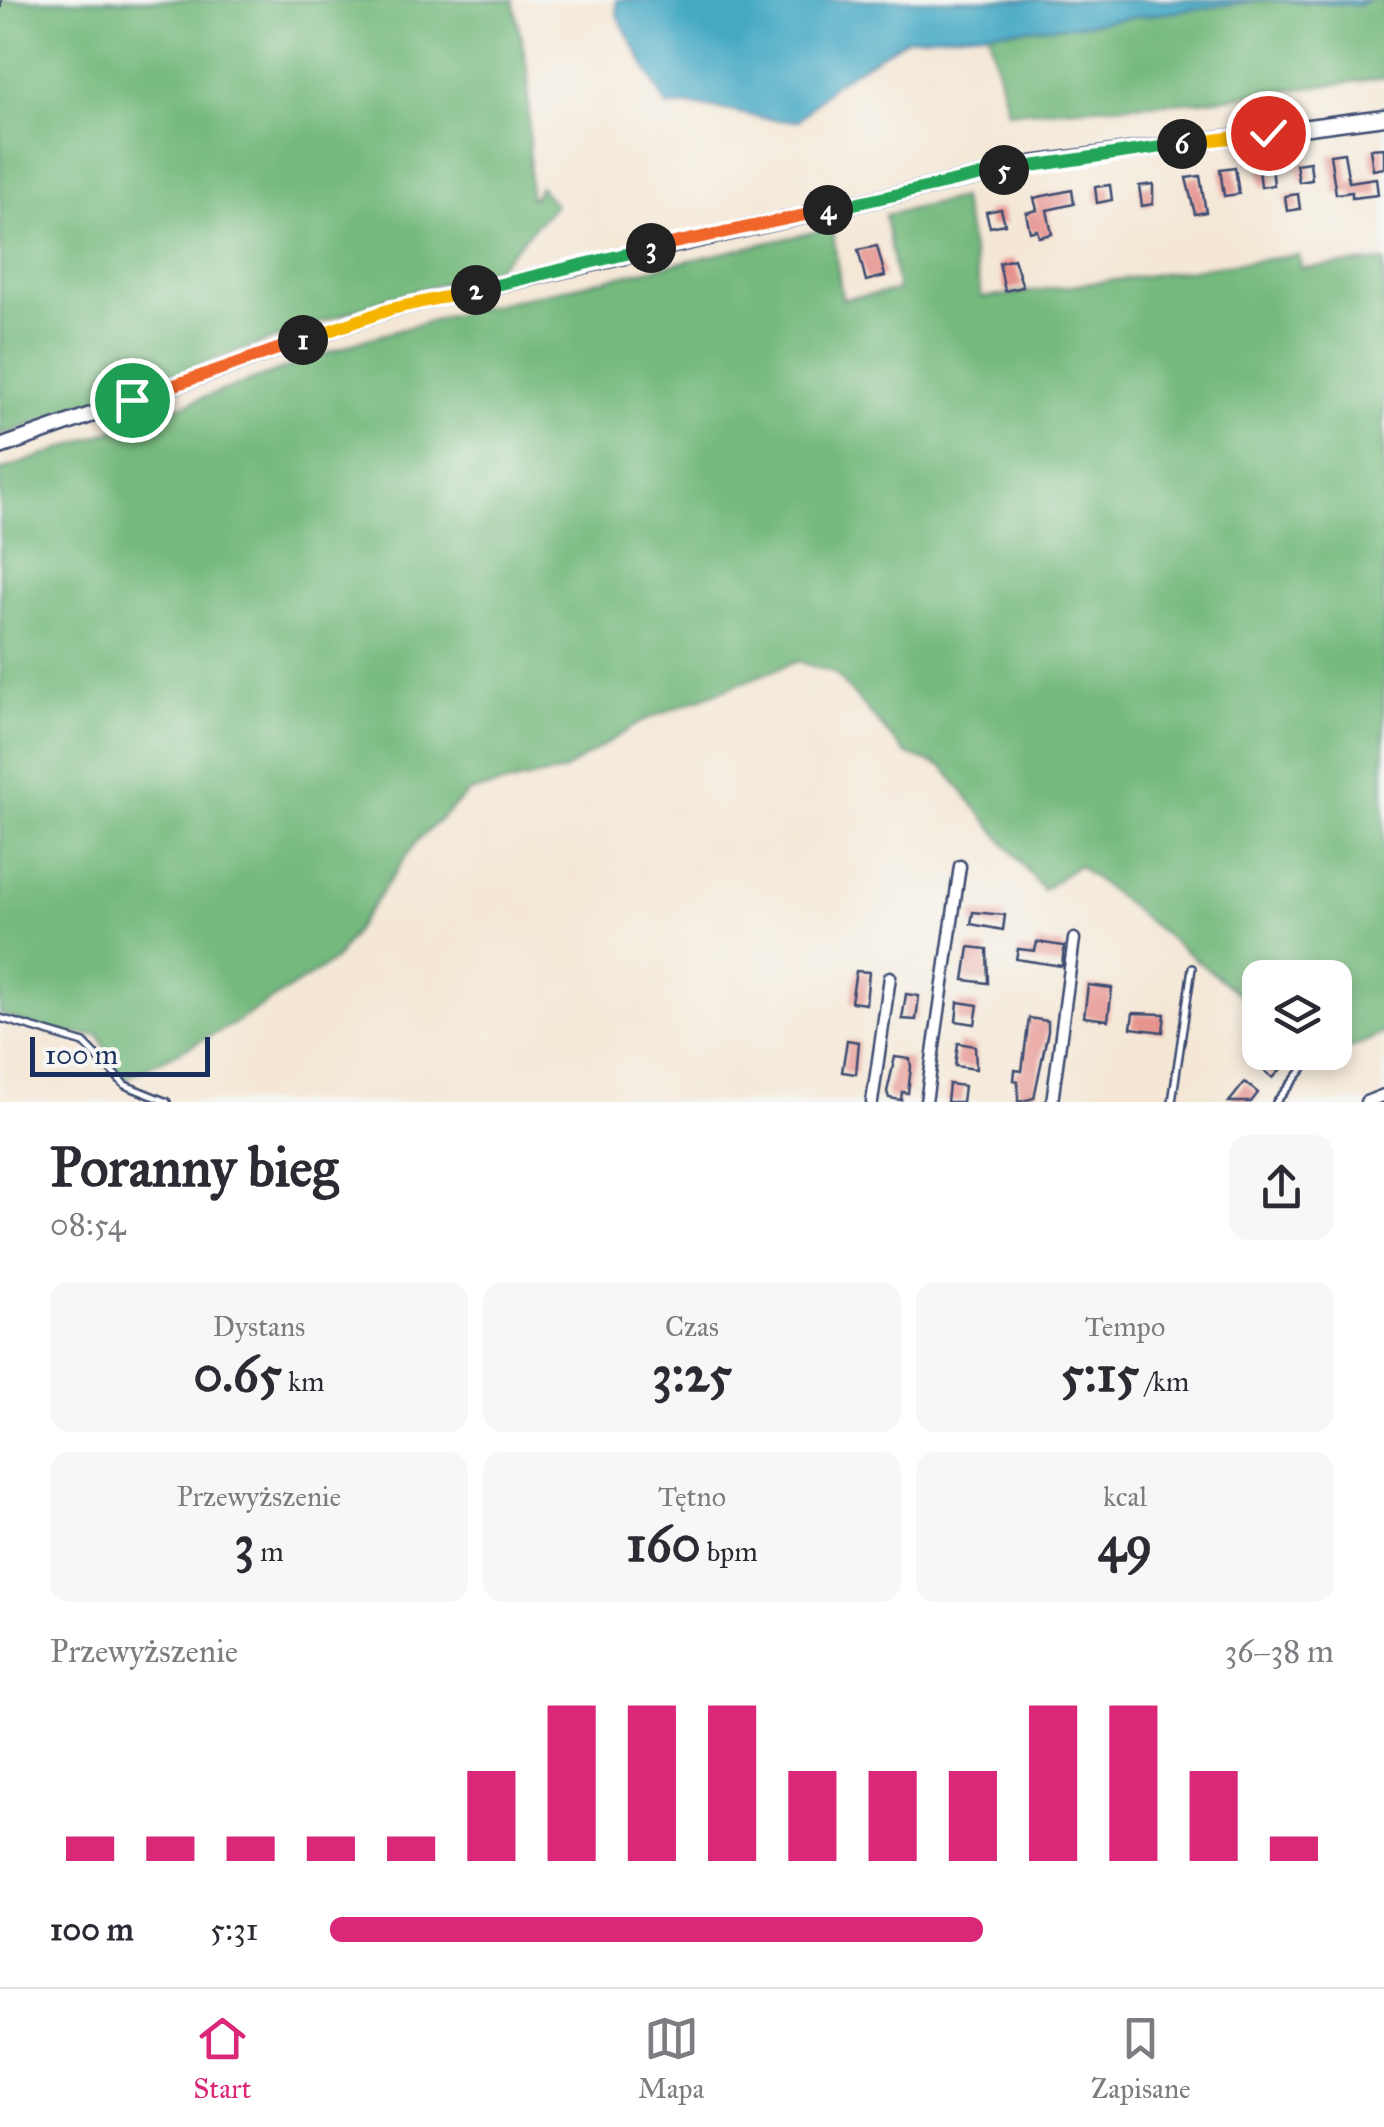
<!DOCTYPE html>
<html lang="pl">
<head>
<meta charset="utf-8">
<style>
	body { margin:0; font-family:"IM FELL Great Primer",serif; background:#f7f7f7; color:#2b2b33; height:100vh; display:flex; flex-direction:column; font-size:38px; white-space:nowrap }
	* { box-sizing:border-box; margin:0 }
	p { font-size:32px; color:#7c7c81 }
	.icon { flex:none; width:55px; height:55px; fill:none; stroke:currentColor; stroke-width:2; stroke-linecap:round; stroke-linejoin:round }
	.map { position:relative; height:1102px; overflow:hidden }
	.details { display:flex; flex-direction:column; background:#fff; flex:1 }
	.details>* { flex:none }
	.tools { position:absolute; left:1242px; top:960px; display:grid; gap:20px }
	.tools a { display:grid; place-items:center; width:110px; height:110px; border-radius:20px; background:#fff; box-shadow:0 5px 15px #0003; font-size:50px }
	.scale { position:absolute; left:30px; bottom:25px; width:180px; box-sizing:border-box; padding-left:10px; border:5px solid #1b2f5e; border-top:0; font-size:28px; line-height:35px; white-space:nowrap; color:#1b2f5e; -webkit-text-stroke:8px #f6f6f2; paint-order:stroke }
	.pin { position:absolute; display:grid; place-items:center; width:85px; height:85px; color:#fff; margin:-42px; border:5px solid #fff; border-radius:50%; box-shadow:0 2px 10px #0007 }
	.km { position:absolute; width:50px; height:50px; margin:-25px; border-radius:50%; background:#222; color:#fff; font-size:28px; line-height:50px; text-align:center }
	.round { display:grid; place-items:center; flex:none; width:105px; height:105px; border-radius:20px; background:#f7f7f7 }
	.overview { display:flex; align-items:center; justify-content:space-between; height:170px; padding:0 50px }
	h1 { font-size:55px; font-weight:700; line-height:75px }
	.metrics { display:grid; grid-template-columns:repeat(3,1fr); gap:15px; height:170px; padding:10px 50px }
	.metrics div { display:grid; align-content:center; border-radius:20px; background:#f7f7f7; text-align:center }
	.metrics b { font-size:50px; font-weight:700 }
	.metrics small { font-size:28px; font-weight:400 }
	.metrics p { font-size:28px }
	.chart { height:280px; padding:20px 50px }
	.chart p { display:flex; justify-content:space-between }
	.chart svg { width:100%; height:180px; margin-top:10px; stroke:#db2777; stroke-width:6 }
	ul { padding:0 50px; list-style:none; font-size:32px }
	li { display:grid; grid-template-columns:160px 120px 1fr; align-items:center; height:75px }
	li i { height:25px; border-radius:12px; background:#db2777 }
	.dock { display:flex; justify-content:space-around; align-items:center; height:140px; border-top:2px solid #e1e1e2; background:#fff; font-size:28px; color:#7c7c81 }
	.dock a { display:grid; justify-items:center; gap:5px }
	.dock .on { color:#db2777 }
	.map>svg:first-child { display:block }
	.forest { fill:#75b97d; stroke:#48746e; stroke-width:2.5 }
	.water { fill:#44a9c4; stroke:#306c91; stroke-width:2.5 }
	.building { fill:#e6938e }
	.lines { fill:none; stroke-linecap:round; stroke-linejoin:round }
	.lane-casing { stroke:#3c4b70; stroke-width:10 }
	.street-casing { stroke:#3c4b70; stroke-width:15 }
	.secondary-casing { stroke:#3c4b70; stroke-width:19 }
	.path { stroke:#3c4b70; stroke-width:2.5; stroke-dasharray:8 8; stroke-linecap:butt }
	.lane { stroke:#fff; stroke-width:5 }
	.street { stroke:#fff; stroke-width:10 }
	.secondary { stroke:#fff; stroke-width:14 }
	.split-1-casing { stroke:#fff; stroke-width:20 }
	.split-2-casing { stroke:#fff; stroke-width:20 }
	.split-3-casing { stroke:#fff; stroke-width:20 }
	.split-4-casing { stroke:#fff; stroke-width:20 }
	.split-5-casing { stroke:#fff; stroke-width:20 }
	.split-6-casing { stroke:#fff; stroke-width:20 }
	.split-7-casing { stroke:#fff; stroke-width:20 }
	.split-1 { stroke:#f0652b; stroke-width:12 }
	.split-2 { stroke:#f5b400; stroke-width:12 }
	.split-3 { stroke:#22a559; stroke-width:12 }
	.split-4 { stroke:#f0652b; stroke-width:12 }
	.split-5 { stroke:#22a559; stroke-width:12 }
	.split-6 { stroke:#22a559; stroke-width:12 }
	.split-7 { stroke:#f5b400; stroke-width:12 }
</style>
</head>
<body>
<div class="map">
<svg width="1384" height="1102" viewBox="0 0 1384 1102">
	<rect width="100%" height="100%" fill="#f6f6f2"/>
	<filter id="ink" filterUnits="userSpaceOnUse"><feTurbulence type="fractalNoise" baseFrequency=".01" numOctaves="2"/><feDisplacementMap in="SourceGraphic" scale="20" xChannelSelector="R" yChannelSelector="G"/><feConvolveMatrix kernelMatrix="1 2 1 2 8 2 1 2 1" color-interpolation-filters="sRGB"/></filter>
	<filter id="wash" filterUnits="userSpaceOnUse"><feTurbulence type="fractalNoise" baseFrequency=".0048" numOctaves="4" result="noise"/><feDisplacementMap in="SourceGraphic" scale="40" xChannelSelector="R" yChannelSelector="G"/><feGaussianBlur stdDeviation="2.25" result="paint"/><feColorMatrix in="noise" values="0 0 0 0 0 0 0 0 0 0 0 0 0 0 0 0 0 1.4 0 .05"/><feComposite in="paint" operator="in"/></filter>
	<g filter="url(#wash)">
		<rect width="100%" height="100%" fill="#f4e7d5"/>
		<g class="forest">
			<polygon points="0,0 513,0 528,72 530,197 534,198 540,186 555,205 495,269 384,300 0,436"/>
			<polygon points="981,0 1384,0 1384,78 1200,101 1008,112"/>
			<polygon points="961,198 982,298 1299,255 1301,268 1384,261 1384,1033 1319,1063 1311,1053 1335,1052 1335,978 1260,978 1260,1011 1078,865 1043,890 943,767 905,753 835,673 798,661 644,720 563,771 469,792 415,843 335,960 232,1025 126,1078 115,1070 99,1035 50,1033 0,1014 0,471 364,340 470,310 832,228 842,299 898,291 885,215"/>
		</g>
		<path class="water" d="M616 0H1367L1358 5 1261 0 1079 25 908 38 834 84 798 121C748 121 714 100 667 107L617 15Z"/>
		<g id="blocks">
			<g class="building">
				<polygon points="1384,148 1384,168 1373,170 1370,149"/>
				<polygon points="1344,153 1349,182 1376,178 1378,195 1352,198 1352,192 1336,194 1330,155"/>
				<polygon points="1310,162 1312,180 1299,182 1296,164"/>
				<polygon points="1235,167 1239,194 1224,196 1220,169"/>
				<polygon points="1272,167 1274,185 1261,187 1259,168"/>
				<polygon points="1200,176 1206,212 1195,214 1186,178"/>
				<polygon points="1153,184 1153,204 1142,206 1139,186"/>
				<polygon points="1110,185 1112,200 1097,203 1095,187"/>
				<polygon points="1072,190 1074,204 1047,210 1052,234 1039,237 1037,230 1030,232 1026,213 1037,210 1034,198"/>
				<polygon points="1298,194 1300,209 1287,211 1285,196"/>
				<polygon points="1001,209 1005,224 990,227 986,212"/>
				<polygon points="877,246 885,276 866,281 858,250"/>
				<polygon points="1014,259 1023,287 1005,291 999,263"/>
				<polygon points="973,912 1005,915 1003,930 971,924"/>
				<polygon points="1037,942 1064,946 1062,966 1016,959 1018,949 1035,951"/>
				<polygon points="969,947 987,949 988,983 964,980"/>
				<polygon points="856,971 869,972 866,1004 851,1002"/>
				<polygon points="1088,985 1112,988 1108,1020 1084,1017"/>
				<polygon points="906,994 919,996 916,1020 902,1019"/>
				<polygon points="958,1002 978,1005 975,1024 956,1021"/>
				<polygon points="1133,1013 1165,1014 1163,1032 1131,1028"/>
				<polygon points="1029,1018 1048,1021 1048,1031 1034,1098 1018,1102 1018,1081 1014,1080 1015,1070 1022,1071"/>
				<polygon points="847,1040 859,1042 856,1074 842,1072"/>
				<polygon points="958,1043 975,1046 976,1069 955,1066"/>
				<polygon points="1273,1052 1288,1061 1273,1078 1261,1068"/>
				<polygon points="895,1057 910,1059 911,1067 908,1093 902,1092 901,1100 889,1098 887,1092"/>
				<polygon points="1245,1082 1258,1093 1251,1102 1229,1102"/>
				<polygon points="949,1084 964,1086 962,1102 947,1102"/>
			</g>
		</g>
	</g>
	<g filter="url(#ink)">
		<use href="#blocks" fill-opacity="0" stroke="#3c4b70" stroke-width="2.5"/>
		<g class="lines">
			<defs>
				<g id="lane">
					<polyline points="0,1018 84,1043 125,1085 167,1102"/>
					<polyline points="1172,1102 1192,968"/>
					<polyline points="1276,1102 1307,1064"/>
				</g>
				<g id="street">
					<polyline points="872,1102 890,977"/>
					<polyline points="926,1102 960,866"/>
					<polyline points="1052,1102 1074,939"/>
					<polyline points="1366,1102 1384,1095"/>
				</g>
				<polyline id="secondary" points="0,447 391,309 1031,164 1384,117"/>
			</defs>
			<use href="#lane" class="lane-casing"/>
			<use href="#street" class="street-casing"/>
			<use href="#secondary" class="secondary-casing"/>
			<polyline class="path" points="0,24 1,0"/>
			<use href="#lane" class="lane"/>
			<use href="#street" class="street"/>
			<use href="#secondary" class="secondary"/>
		</g>
	</g>
	<g class="lines" filter="url(#ink)">
		<defs>
			<polyline id="split-1" points="132,400 303,340"/>
			<polyline id="split-2" points="303,340 391,309 476,290"/>
			<polyline id="split-3" points="476,290 651,248"/>
			<polyline id="split-4" points="651,248 828,210"/>
			<polyline id="split-5" points="828,210 1004,170"/>
			<polyline id="split-6" points="1004,170 1182,144"/>
			<polyline id="split-7" points="1182,144 1268,133"/>
		</defs>
		<use href="#split-1" class="split-1-casing"/>
		<use href="#split-2" class="split-2-casing"/>
		<use href="#split-3" class="split-3-casing"/>
		<use href="#split-4" class="split-4-casing"/>
		<use href="#split-5" class="split-5-casing"/>
		<use href="#split-6" class="split-6-casing"/>
		<use href="#split-7" class="split-7-casing"/>
		<use href="#split-1" class="split-1"/>
		<use href="#split-2" class="split-2"/>
		<use href="#split-3" class="split-3"/>
		<use href="#split-4" class="split-4"/>
		<use href="#split-5" class="split-5"/>
		<use href="#split-6" class="split-6"/>
		<use href="#split-7" class="split-7"/>
	</g>
</svg>
<div class="tools">
<a><svg class="icon" aria-label="layers" viewBox="0 0 24 24"><path d="M12 4l9 5-9 5-9-5zM3 14l9 5 9-5"/></svg></a>
</div>
<div class="scale">100 m</div>
<div class="pin" style="left:132px;top:400px;background:#1e9e55"><svg class="icon" aria-label="arrive" viewBox="0 0 24 24"><path d="M6 21V4h12l-3 4 3 4H6"/></svg></div>
<div class="pin" style="left:1268px;top:133px;background:#d93025"><svg class="icon" aria-label="check" viewBox="0 0 24 24"><path d="M5 12l5 5 9-10"/></svg></div>
<b class="km" style="left:303px;top:340px">1</b>
<b class="km" style="left:476px;top:290px">2</b>
<b class="km" style="left:651px;top:248px">3</b>
<b class="km" style="left:828px;top:210px">4</b>
<b class="km" style="left:1004px;top:170px">5</b>
<b class="km" style="left:1182px;top:144px">6</b>
</div>
<section class="details">
<div class="overview"><div><h1>Poranny bieg</h1><p>08:54</p></div><a class="round"><svg class="icon" aria-label="share" viewBox="0 0 24 24"><path d="M12 15V3M7 8l5-5 5 5M5 13v7h14v-7"/></svg></a></div>
<div class="metrics">
<div><p>Dystans</p><b>0.65<small> km</small></b></div>
<div><p>Czas</p><b>3:25</b></div>
<div><p>Tempo</p><b>5:15<small> /km</small></b></div>
</div>
<div class="metrics">
<div><p>Przewyższenie</p><b>3<small> m</small></b></div>
<div><p>Tętno</p><b>160<small> bpm</small></b></div>
<div><p>kcal</p><b>49</b></div>
</div>
<div class="chart"><p><span>Przewyższenie</span>36–38 m</p>
<svg viewBox="0 0 160 44" preserveAspectRatio="none"><path d="M5 44V38M15 44V38M25 44V38M35 44V38M45 44V38M55 44V22M65 44V6M75 44V6M85 44V6M95 44V22M105 44V22M115 44V22M125 44V6M135 44V6M145 44V22M155 44V38"/></svg>
</div>
<ul>
<li><b>100 m</b>5:31<i style="width:65%"></i></li>
</ul>
</section>
<nav class="dock">
<a class="on"><svg class="icon" aria-label="home" viewBox="0 0 24 24"><path d="M3 11l9-7 9 7M6 9v11h12V9"/></svg>Start</a>
<a><svg class="icon" aria-label="map" viewBox="0 0 24 24"><path d="M3 6l6-2 6 2 6-2v14l-6 2-6-2-6 2zM9 4v14M15 6v14"/></svg>Mapa</a>
<a><svg class="icon" aria-label="saved" viewBox="0 0 24 24"><path d="M7 4h10v16l-5-4-5 4z"/></svg>Zapisane</a>
</nav>
</body>
</html>
